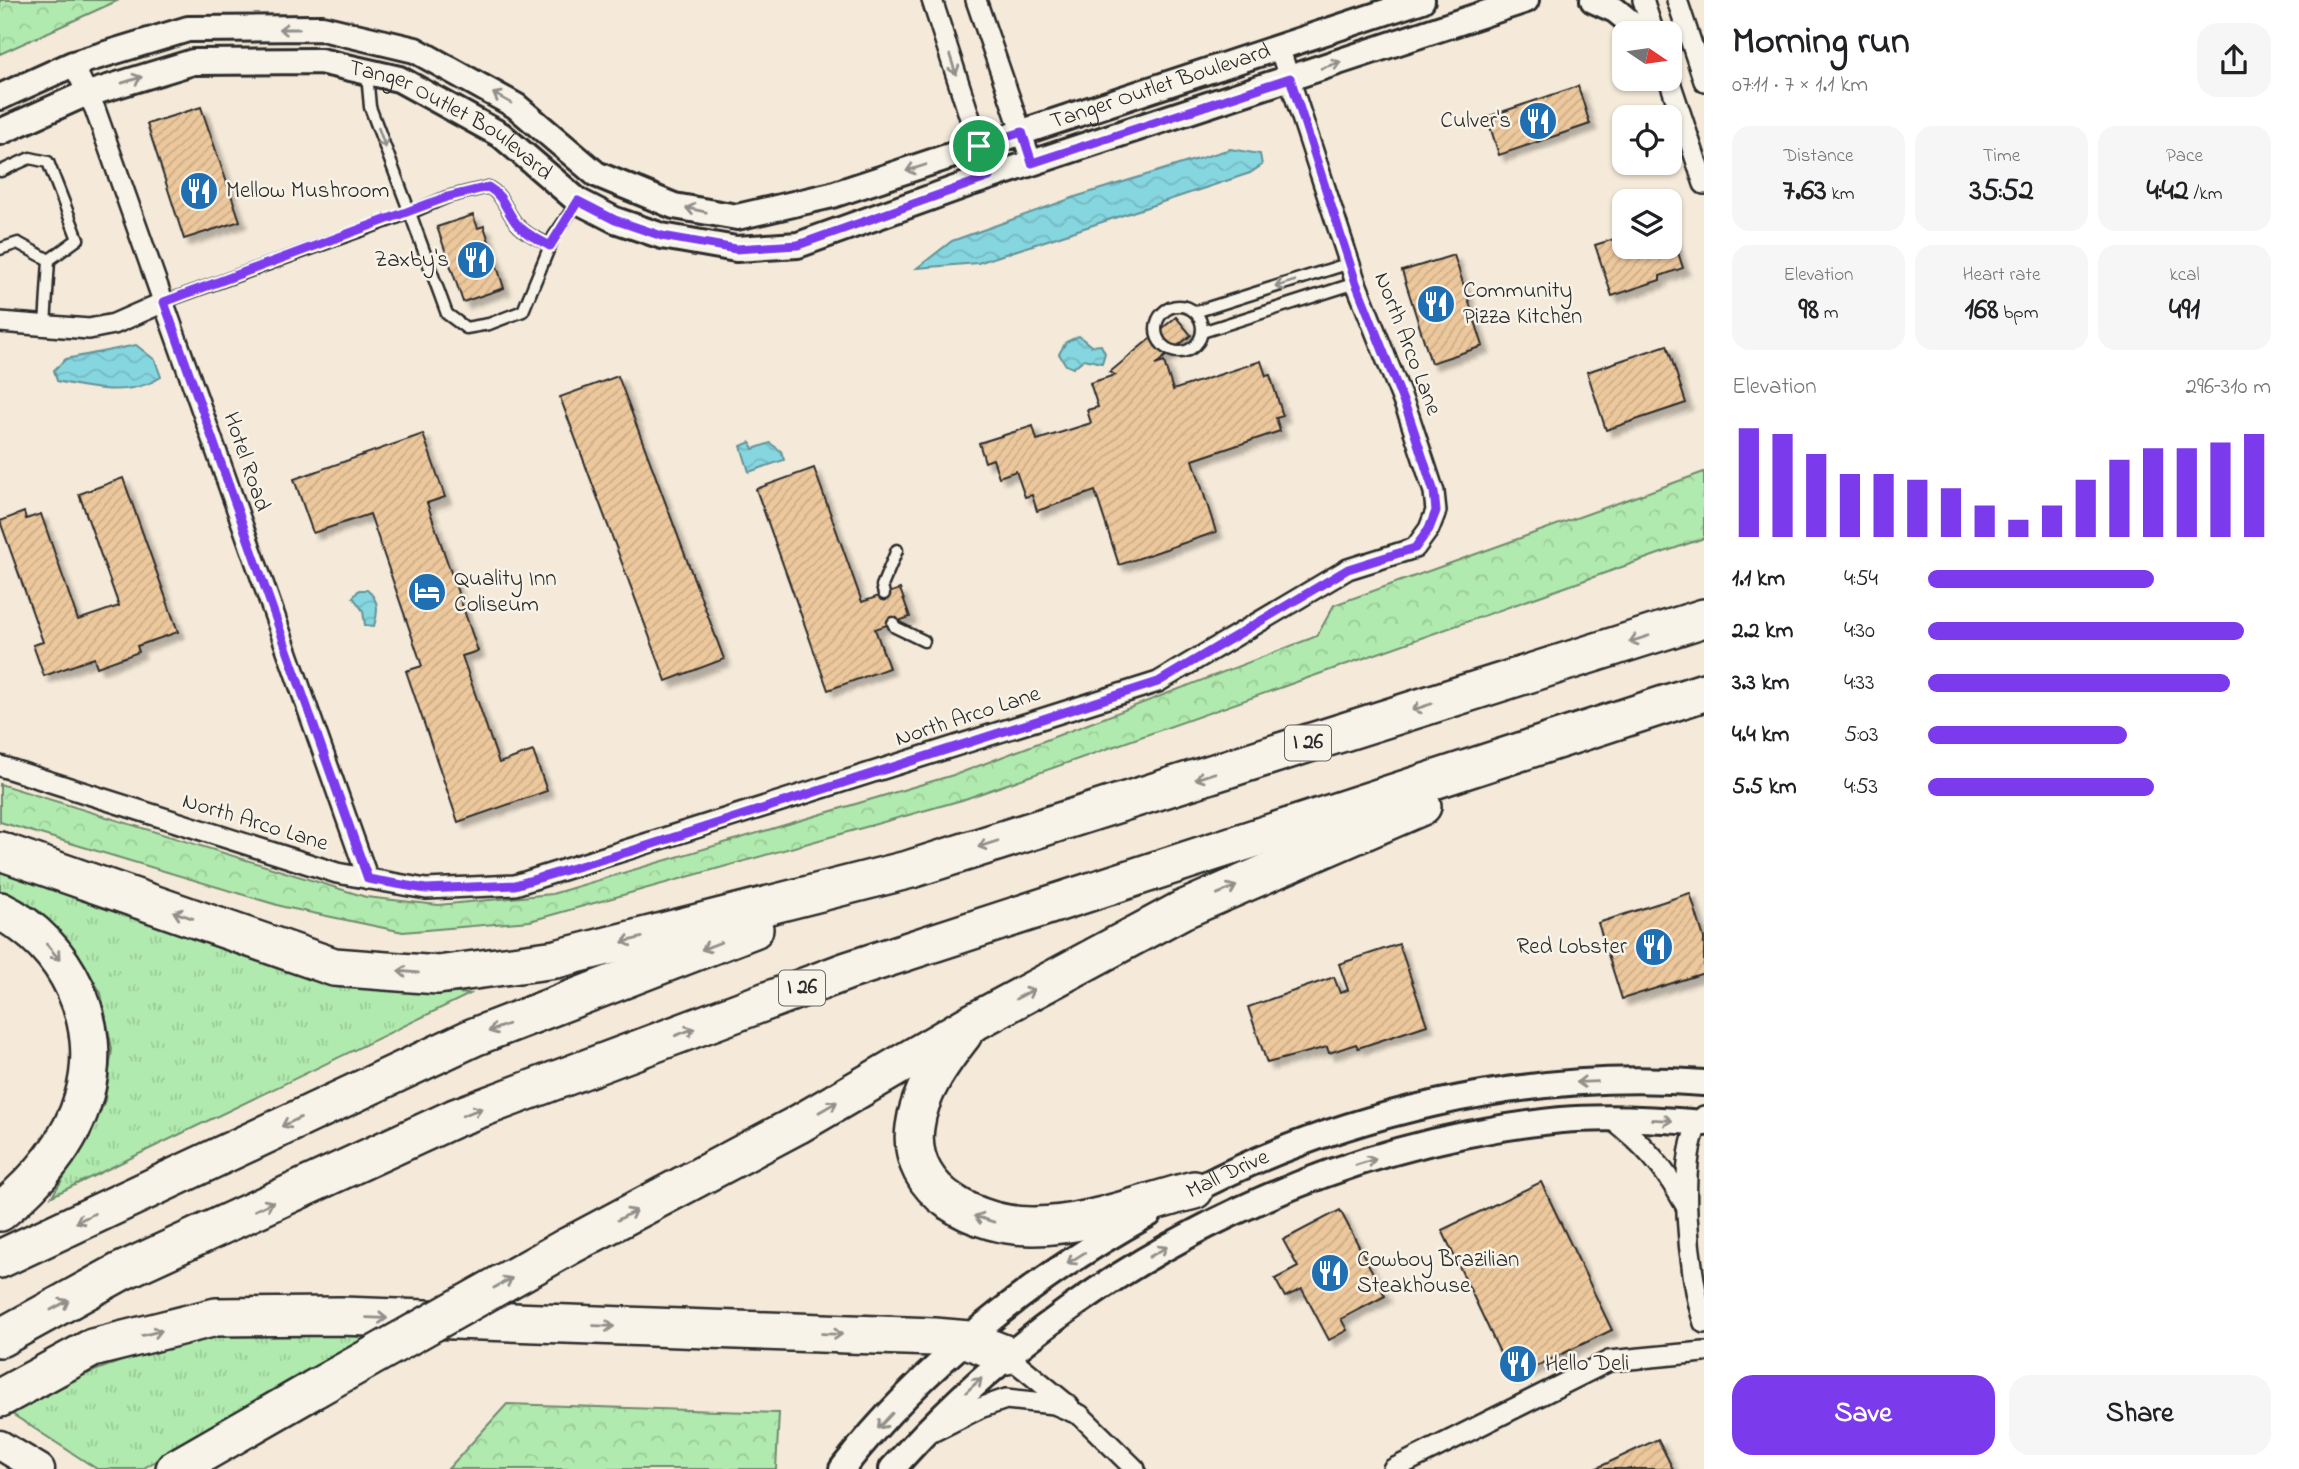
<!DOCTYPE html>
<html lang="en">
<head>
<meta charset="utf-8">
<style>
	body { margin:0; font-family:"Indie Flower",sans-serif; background:#f6f6f6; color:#202124; height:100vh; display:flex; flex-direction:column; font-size:26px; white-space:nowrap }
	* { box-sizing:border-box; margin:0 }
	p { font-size:23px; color:#757577 }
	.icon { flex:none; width:38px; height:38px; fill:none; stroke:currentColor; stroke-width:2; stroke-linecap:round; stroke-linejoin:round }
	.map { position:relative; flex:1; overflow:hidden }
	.details { display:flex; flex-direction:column; background:#fff; width:595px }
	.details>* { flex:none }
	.needle { width:46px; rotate:103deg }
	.controls { position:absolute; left:1612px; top:21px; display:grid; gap:14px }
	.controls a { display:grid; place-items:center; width:70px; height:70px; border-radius:14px; background:#fff; box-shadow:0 2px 5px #0004; font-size:35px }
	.pin { position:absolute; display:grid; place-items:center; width:60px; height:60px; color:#fff; margin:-30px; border:4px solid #fff; border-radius:50%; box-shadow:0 2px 7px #0007 }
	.round { display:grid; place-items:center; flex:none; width:74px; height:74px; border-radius:21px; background:#f6f6f6 }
	.overview { display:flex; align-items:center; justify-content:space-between; height:119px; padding:0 28px }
	h1 { font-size:38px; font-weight:700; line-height:52px }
	.metrics { display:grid; grid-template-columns:repeat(3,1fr); gap:10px; height:119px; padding:7px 28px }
	.metrics div { display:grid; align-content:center; border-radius:18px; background:#f6f6f6; text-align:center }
	.metrics b { font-size:30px; font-weight:700 }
	.metrics small { font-size:19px; font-weight:400 }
	.metrics p { font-size:19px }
	.chart { height:196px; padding:14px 28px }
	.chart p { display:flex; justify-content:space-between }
	.chart svg { width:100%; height:126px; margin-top:7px; stroke:#7c3aed; stroke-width:6 }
	.action { display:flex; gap:14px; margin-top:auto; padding:14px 28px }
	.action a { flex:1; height:80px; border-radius:21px; background:#7c3aed; color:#fff; font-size:28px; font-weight:700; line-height:80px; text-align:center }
	.action a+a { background:#f6f6f6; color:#202124 }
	ul { padding:0 28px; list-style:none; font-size:23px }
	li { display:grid; grid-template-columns:112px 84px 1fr; align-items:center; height:52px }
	li i { height:18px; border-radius:9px; background:#7c3aed }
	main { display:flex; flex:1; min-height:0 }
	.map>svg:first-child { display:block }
	.grass { fill:url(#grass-tufts); stroke:#6e8a6c; stroke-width:2 }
	.forest { fill:url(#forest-crowns); stroke:#6e8a6c; stroke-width:2 }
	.water { fill:url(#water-waves); stroke:#629298; stroke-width:2 }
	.building { fill:url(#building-hatch); stroke:#2b2b2b; stroke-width:2; filter:url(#shadow) }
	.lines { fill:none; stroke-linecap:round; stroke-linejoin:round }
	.service-casing { stroke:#2b2b2b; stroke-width:15 }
	.minor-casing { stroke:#2b2b2b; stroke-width:24 }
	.tertiary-casing { stroke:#2b2b2b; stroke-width:30 }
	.secondary-casing { stroke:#2b2b2b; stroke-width:33 }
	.motorway-casing { stroke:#2b2b2b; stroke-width:42 }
	.service { stroke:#f7f3e8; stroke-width:10 }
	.minor { stroke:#f7f3e8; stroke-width:19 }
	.tertiary { stroke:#f7f3e8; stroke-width:24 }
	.secondary { stroke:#f7f3e8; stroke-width:28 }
	.motorway { stroke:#f7f3e8; stroke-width:37 }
	.motorway-bridge-casing { stroke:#2b2b2b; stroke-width:42; stroke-linecap:butt }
	.motorway-bridge { stroke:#f7f3e8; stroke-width:37 }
	.oneway { stroke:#918f8a }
	.route-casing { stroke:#fff; stroke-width:14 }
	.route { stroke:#7c3aed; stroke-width:9 }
	.labels { text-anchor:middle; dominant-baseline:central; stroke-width:5; stroke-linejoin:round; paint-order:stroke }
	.shield { fill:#f7f3e8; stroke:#686764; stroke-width:2 }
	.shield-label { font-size:21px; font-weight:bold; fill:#2b2b2b }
	.street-label { font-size:23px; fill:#2b2b2b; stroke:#f7f3e8 }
	.poi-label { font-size:23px; fill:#2b2b2b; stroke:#f7f3e8; text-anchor:start }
</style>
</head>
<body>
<main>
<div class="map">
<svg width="1704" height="1469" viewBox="0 0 1704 1469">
	<defs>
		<pattern id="grass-tufts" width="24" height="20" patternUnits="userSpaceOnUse" patternTransform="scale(1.75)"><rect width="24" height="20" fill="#b1eaae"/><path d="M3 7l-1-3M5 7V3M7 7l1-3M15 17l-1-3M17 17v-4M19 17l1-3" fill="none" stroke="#98c996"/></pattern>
		<pattern id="forest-crowns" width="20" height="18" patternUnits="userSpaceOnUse" patternTransform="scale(1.75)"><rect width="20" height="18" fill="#b1eaae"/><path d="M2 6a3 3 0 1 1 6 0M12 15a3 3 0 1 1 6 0" fill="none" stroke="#98c996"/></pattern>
		<pattern id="water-waves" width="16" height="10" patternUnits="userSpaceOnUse" patternTransform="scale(1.75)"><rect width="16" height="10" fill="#86d6e0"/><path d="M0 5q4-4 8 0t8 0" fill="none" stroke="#74b8c0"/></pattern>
		<pattern id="building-hatch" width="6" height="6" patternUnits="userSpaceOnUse" patternTransform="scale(1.75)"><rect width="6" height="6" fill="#edc89d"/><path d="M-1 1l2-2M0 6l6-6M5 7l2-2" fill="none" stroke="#cbac87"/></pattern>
		<filter id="shadow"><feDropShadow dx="6" dy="6" stdDeviation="2" flood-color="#0004"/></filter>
	</defs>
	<rect width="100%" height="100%" fill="#f5ead9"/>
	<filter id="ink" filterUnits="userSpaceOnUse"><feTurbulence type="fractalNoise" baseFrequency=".0143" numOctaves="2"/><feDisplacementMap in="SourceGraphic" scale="14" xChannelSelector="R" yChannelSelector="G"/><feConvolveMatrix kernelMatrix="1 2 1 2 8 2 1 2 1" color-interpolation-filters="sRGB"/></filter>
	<g filter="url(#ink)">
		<g class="grass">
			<polygon points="0,870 385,987 470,994 52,1196 89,1137 105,1100 112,1049 101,993 79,956 39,911 0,891"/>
			<path d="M280 1324 390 1325 142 1469H97L9 1412C92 1362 185 1340 280 1324Z"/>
		</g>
		<g class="forest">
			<polygon points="0,0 119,0 0,54"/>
			<polygon points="1704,472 1704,538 962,800 530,921 403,932 284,907 0,822 0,784 366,897 438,905 552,894 960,773 1317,636 1334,605"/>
			<polygon points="507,1404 779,1413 776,1469 448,1469"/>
		</g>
		<g class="water">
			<polygon points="1230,149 1260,154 1262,165 1250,173 978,263 917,268 952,241 1078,196"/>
			<polygon points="1079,336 1091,346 1101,345 1105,353 1102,363 1084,359 1073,368 1066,365 1059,354 1066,342"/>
			<path d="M136 345 155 360 161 377C130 397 91 389 57 381L54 370 66 359Z"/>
			<polygon points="750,442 753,449 770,443 781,451 784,460 749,472 741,446"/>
			<path d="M359 590H367C380 600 378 612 374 626L365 625 363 611 353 597Z"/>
		</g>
		<g class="building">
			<polygon points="1578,86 1590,124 1499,155 1487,117"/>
			<polygon points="201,107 240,221 184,239 147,124"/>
			<polygon points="473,215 478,228 484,226 504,288 463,302 437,227"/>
			<polygon points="1670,228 1683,268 1660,276 1660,280 1612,296 1595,245 1624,236 1624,247 1670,247"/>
			<polygon points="1454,255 1483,346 1431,363 1402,271"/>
			<polygon points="1176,317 1191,335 1155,365 1164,362 1173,390 1261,361 1266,376 1270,375 1283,416 1276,418 1280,431 1193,460 1216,532 1119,565 1095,491 1037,511 1032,495 1025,497 1016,471 999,477 993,459 985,462 979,443 1033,426 1037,440 1091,423 1087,410 1098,407 1090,383 1115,375 1110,372"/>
			<polygon points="1667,345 1686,403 1606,430 1587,372"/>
			<polygon points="618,376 724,659 666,681 560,397"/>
			<polygon points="423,434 445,497 427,503 478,651 462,656 499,763 533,751 547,791 458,822 406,671 422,666 370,514 313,533 294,479"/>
			<polygon points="814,468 862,602 900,589 910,617 875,629 889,668 828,690 756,489"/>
			<polygon points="123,478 178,632 137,646 139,652 97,667 94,658 44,676 33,645 43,642 0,521 24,512 26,519 41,514 78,620 119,606 79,494"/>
			<polygon points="1690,893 1704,938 1704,973 1622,999 1598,923"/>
			<polygon points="1399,944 1427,1025 1358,1048 1356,1044 1329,1053 1327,1047 1267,1063 1248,1007 1334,977 1340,993 1348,990 1339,964"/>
			<polygon points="1541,1182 1612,1330 1512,1378 1442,1230"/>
			<polygon points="1340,1210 1385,1296 1341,1319 1347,1330 1329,1340 1302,1289 1285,1297 1275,1279 1298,1267 1283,1240"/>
			<polygon points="1658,1439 1673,1469 1595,1469"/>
		</g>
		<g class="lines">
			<defs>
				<g id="service">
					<path d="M367 74 370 107 410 213 447 197 488 187C504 196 505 209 516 223 525 234 538 239 550 245"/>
					<polyline points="1,171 30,158 48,162 78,239 49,260 45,326"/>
					<polyline points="0,249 18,243 49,260"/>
					<polyline points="164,302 410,213 447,314 466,328 489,324 523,311 554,236 578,201"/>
					<circle cx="1179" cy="329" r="23"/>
					<polyline points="1195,312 1350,263"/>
					<polyline points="1202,332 1356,283"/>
					<polyline points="884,594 882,586 897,550"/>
					<polyline points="893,623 895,627 924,641"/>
				</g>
				<g id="minor">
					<polyline points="932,0 989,177"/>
					<polyline points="976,0 1032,163"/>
					<polyline points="1643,0 1654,33"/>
					<polyline points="1677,0 1704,81"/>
					<polyline points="73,64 95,109 368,879"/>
					<polyline points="1669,79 1704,184"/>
					<polyline points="0,322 89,329 114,324 164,302"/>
					<polyline points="0,766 337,873 426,889 515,885 1158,682 1348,569 1415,548 1429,529 1436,511 1434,492 1409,416 1356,283 1279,47"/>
					<path d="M1704 1116C1673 1148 1690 1283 1704 1323"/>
					<path d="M1610 1118C1645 1145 1664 1167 1686 1206"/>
					<polyline points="1007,1355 1069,1406"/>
					<polyline points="934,1431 980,1408 1006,1399 1054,1404 1080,1415 1135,1469"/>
					<polyline points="1393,1469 1609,1361 1704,1352"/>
				</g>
				<g id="tertiary">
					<polyline points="1593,0 1615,10 1643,33"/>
					<path id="s1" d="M0 97 73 64 188 29 322 28 415 50 516 106 596 174 674 206 737 217 832 195 1422 0"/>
					<path id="s2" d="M0 132 78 97 193 62 320 61 399 79 501 135 578 201 615 220 662 236 736 249 798 245 971 183 1526 0"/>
					<path id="s3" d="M1181 1197C1337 1113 1528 1069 1704 1083"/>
					<path d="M842 1469C922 1366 1035 1276 1149 1214"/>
					<path d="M892 1469C1061 1277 1306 1146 1561 1120 1609 1116 1657 1119 1704 1123"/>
				</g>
				<polyline id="secondary" points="0,1445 40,1469"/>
				<g id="motorway">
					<polyline points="0,851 334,967 438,975 556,959 911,869 1704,618"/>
					<path d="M0 911C67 943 105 1024 84 1096 71 1144 37 1181 0 1212"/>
					<path d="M963 1034C942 1061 919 1092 915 1127 906 1193 979 1227 1034 1226 1087 1226 1143 1203 1194 1190"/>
					<polyline points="567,1247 797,1125 970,1024 1182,910 1422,806"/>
					<polyline points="0,1259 474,1037 754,929"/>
					<polyline points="0,1338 120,1272 455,1118 847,971 1704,692"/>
					<polyline points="0,1398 92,1348 216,1317 341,1316 934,1337 969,1340 1007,1355"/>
					<polyline points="175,1469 316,1388"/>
				</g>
			</defs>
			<use href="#service" class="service-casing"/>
			<use href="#minor" class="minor-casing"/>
			<use href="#tertiary" class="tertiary-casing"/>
			<use href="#secondary" class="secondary-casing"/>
			<use href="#motorway" class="motorway-casing"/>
			<use href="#service" class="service"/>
			<use href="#minor" class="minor"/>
			<use href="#tertiary" class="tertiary"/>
			<use href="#secondary" class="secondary"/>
			<use href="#motorway" class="motorway"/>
			<defs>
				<polyline id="motorway-bridge" points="316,1388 567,1247"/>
			</defs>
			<use href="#motorway-bridge" class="motorway-bridge-casing"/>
			<use href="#motorway-bridge" class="motorway-bridge"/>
		</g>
		<defs><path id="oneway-shaft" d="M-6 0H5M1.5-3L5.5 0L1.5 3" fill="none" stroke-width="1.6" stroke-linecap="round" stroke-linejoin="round" transform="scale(1.75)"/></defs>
		<g class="oneway">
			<use href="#oneway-shaft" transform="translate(289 29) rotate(180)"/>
			<use href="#oneway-shaft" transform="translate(953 65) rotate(72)"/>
			<use href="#oneway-shaft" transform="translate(1331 65) rotate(-18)"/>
			<use href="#oneway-shaft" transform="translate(132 80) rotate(-17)"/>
			<use href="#oneway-shaft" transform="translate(502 98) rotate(-151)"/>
			<use href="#oneway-shaft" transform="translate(382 138) rotate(70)"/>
			<use href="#oneway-shaft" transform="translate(916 168) rotate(162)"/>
			<use href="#oneway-shaft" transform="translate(696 210) rotate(-168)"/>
			<use href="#oneway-shaft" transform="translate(1285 284) rotate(162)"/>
			<use href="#oneway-shaft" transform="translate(1639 639) rotate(162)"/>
			<use href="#oneway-shaft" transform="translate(1422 707) rotate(162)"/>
			<use href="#oneway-shaft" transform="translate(1205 776) rotate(162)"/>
			<use href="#oneway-shaft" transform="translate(988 844) rotate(162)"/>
			<use href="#oneway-shaft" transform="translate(1227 890) rotate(-23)"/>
			<use href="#oneway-shaft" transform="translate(183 915) rotate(-161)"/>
			<use href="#oneway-shaft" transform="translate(632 940) rotate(166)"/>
			<use href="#oneway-shaft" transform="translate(711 946) rotate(159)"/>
			<use href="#oneway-shaft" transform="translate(53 952) rotate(50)"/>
			<use href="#oneway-shaft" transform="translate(408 972) rotate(-175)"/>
			<use href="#oneway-shaft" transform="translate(1025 994) rotate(-28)"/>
			<use href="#oneway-shaft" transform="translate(498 1028) rotate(159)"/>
			<use href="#oneway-shaft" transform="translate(685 1032) rotate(-21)"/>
			<use href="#oneway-shaft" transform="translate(1587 1082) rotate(178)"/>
			<use href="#oneway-shaft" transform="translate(828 1107) rotate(-30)"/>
			<use href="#oneway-shaft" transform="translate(472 1112) rotate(-21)"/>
			<use href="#oneway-shaft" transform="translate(1662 1120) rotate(3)"/>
			<use href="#oneway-shaft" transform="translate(291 1122) rotate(155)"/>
			<use href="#oneway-shaft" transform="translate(1366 1162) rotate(-17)"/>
			<use href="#oneway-shaft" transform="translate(264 1206) rotate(-25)"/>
			<use href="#oneway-shaft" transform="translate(627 1215) rotate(-28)"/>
			<use href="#oneway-shaft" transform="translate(85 1218) rotate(155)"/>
			<use href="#oneway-shaft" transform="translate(984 1219) rotate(-163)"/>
			<use href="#oneway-shaft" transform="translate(1158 1252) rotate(-30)"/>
			<use href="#oneway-shaft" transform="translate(1076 1258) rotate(148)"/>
			<use href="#oneway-shaft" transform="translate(503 1283) rotate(-29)"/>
			<use href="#oneway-shaft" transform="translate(60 1305) rotate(-29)"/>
			<use href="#oneway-shaft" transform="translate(377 1318) rotate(2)"/>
			<use href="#oneway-shaft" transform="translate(604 1326) rotate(2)"/>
			<use href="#oneway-shaft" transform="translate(152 1333) rotate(-14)"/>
			<use href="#oneway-shaft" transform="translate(832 1334) rotate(2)"/>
			<use href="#oneway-shaft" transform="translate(974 1385) rotate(-42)"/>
			<use href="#oneway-shaft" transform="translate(885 1421) rotate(133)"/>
		</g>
	</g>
	<g class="lines" filter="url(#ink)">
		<defs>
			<path id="route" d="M1290 78 1356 283 1409 416 1434 492 1436 511 1429 529 1415 548 1348 569 1158 682 631 851 515 885 426 889 368 879 164 302 447 197 488 187C504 196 505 209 516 223 525 234 538 239 550 246L578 201 615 220 662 236 736 249 798 245 989 177 979 146 1022 132 1032 163Z"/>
		</defs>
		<use href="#route" class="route-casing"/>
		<use href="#route" class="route"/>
	</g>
	<defs>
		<symbol id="restaurant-disc" viewBox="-11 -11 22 22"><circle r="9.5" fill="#1f6fb2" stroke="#f7f3e8"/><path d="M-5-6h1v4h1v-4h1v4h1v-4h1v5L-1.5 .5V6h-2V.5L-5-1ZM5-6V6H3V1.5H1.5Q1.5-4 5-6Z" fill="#fff"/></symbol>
		<symbol id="hotel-disc" viewBox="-11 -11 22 22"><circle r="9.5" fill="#1f6fb2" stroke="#f7f3e8"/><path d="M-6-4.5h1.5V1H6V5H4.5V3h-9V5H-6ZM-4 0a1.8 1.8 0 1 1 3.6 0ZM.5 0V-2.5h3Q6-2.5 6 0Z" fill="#fff"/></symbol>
	</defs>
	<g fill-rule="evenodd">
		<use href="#restaurant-disc" x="1516" y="99" width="44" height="44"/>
		<use href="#restaurant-disc" x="177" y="169" width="44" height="44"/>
		<use href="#restaurant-disc" x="454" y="238" width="44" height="44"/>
		<use href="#restaurant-disc" x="1414" y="282" width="44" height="44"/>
		<use href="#hotel-disc" x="405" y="570" width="44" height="44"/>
		<use href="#restaurant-disc" x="1632" y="925" width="44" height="44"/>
		<use href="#restaurant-disc" x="1308" y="1251" width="44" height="44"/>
		<use href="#restaurant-disc" x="1496" y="1342" width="44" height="44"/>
	</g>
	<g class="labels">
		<g class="shield">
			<rect x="1285" y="725.5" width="46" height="35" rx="5"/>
			<rect x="779" y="970.5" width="46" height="35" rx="5"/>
		</g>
		<g class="shield-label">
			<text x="1308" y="743">I 26</text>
			<text x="802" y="988">I 26</text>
		</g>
		<g class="street-label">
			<text stroke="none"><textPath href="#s1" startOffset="1242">Tanger Outlet Boulevard</textPath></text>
			<text stroke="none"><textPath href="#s2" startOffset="478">Tanger Outlet Boulevard</textPath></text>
			<text transform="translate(1407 344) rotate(69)">North Arco Lane</text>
			<text transform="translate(246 462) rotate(71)">Hotel Road</text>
			<text transform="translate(968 717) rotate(-18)">North Arco Lane</text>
			<text transform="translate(255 823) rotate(17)">North Arco Lane</text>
			<text stroke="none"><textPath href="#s3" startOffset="52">Mall Drive</textPath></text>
		</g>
		<g class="poi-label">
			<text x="1511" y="121" text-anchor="end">Culver's</text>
			<text x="226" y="191">Mellow Mushroom</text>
			<text x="449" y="260" text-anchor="end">Zaxby's</text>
			<text x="1463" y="291">Community<tspan x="1463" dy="26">Pizza Kitchen</tspan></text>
			<text x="454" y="579">Quality Inn<tspan x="454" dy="26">Coliseum</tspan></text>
			<text x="1627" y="947" text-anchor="end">Red Lobster</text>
			<text x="1357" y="1260">Cowboy Brazilian<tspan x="1357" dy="26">Steakhouse</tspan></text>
			<text x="1545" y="1364">Hello Deli</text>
		</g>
	</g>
</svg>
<div class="controls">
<a><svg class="needle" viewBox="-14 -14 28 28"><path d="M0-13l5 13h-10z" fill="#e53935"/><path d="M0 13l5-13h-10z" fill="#757577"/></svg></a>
<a><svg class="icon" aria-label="locate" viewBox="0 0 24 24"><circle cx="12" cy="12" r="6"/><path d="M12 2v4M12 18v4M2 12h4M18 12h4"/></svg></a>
<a><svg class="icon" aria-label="layers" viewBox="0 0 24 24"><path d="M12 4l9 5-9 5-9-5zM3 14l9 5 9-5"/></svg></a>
</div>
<div class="pin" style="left:979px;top:146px;background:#1e9e55"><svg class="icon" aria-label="arrive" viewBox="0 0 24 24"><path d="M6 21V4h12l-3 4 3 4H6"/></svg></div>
</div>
<section class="details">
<div class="overview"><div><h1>Morning run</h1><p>07:11 · 7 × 1.1 km</p></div><a class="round"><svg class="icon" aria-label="share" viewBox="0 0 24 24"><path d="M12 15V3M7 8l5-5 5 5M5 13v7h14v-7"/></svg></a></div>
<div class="metrics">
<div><p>Distance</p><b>7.63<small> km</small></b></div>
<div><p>Time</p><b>35:52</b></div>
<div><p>Pace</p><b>4:42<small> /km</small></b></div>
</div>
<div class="metrics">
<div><p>Elevation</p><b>98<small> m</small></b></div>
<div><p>Heart rate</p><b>168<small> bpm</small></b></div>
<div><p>kcal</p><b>491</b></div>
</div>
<div class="chart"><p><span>Elevation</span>296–310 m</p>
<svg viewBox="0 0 160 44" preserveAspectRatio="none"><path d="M5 44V6M15 44V8M25 44V15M35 44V22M45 44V22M55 44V24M65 44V27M75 44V33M85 44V38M95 44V33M105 44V24M115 44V17M125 44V13M135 44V13M145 44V11M155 44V8"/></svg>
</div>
<ul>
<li><b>1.1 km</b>4:54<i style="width:66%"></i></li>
<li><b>2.2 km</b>4:30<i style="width:92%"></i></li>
<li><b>3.3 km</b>4:33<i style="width:88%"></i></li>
<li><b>4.4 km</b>5:03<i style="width:58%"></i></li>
<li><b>5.5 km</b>4:53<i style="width:66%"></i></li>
</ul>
<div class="action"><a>Save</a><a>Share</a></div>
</section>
</main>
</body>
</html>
